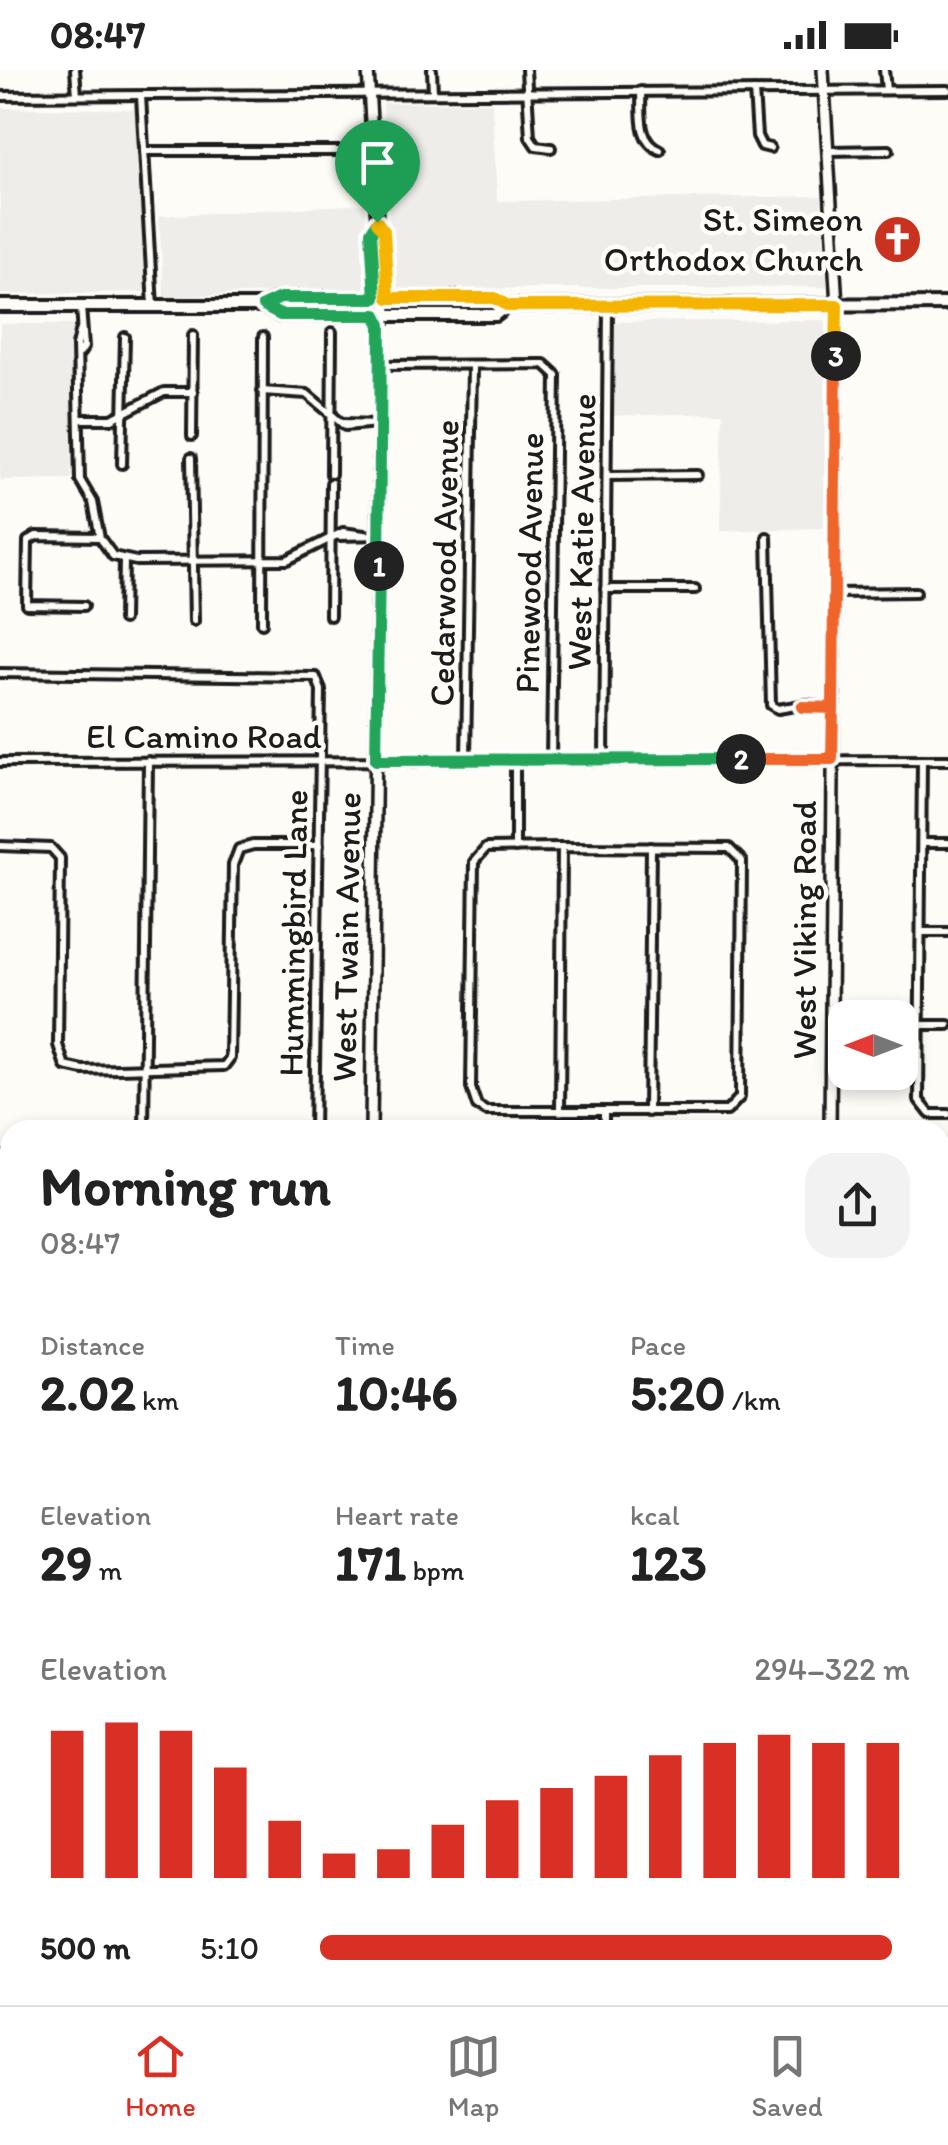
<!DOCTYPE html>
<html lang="en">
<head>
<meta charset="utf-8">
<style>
	body { margin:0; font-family:Itim,sans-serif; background:#f2f2f2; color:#222; height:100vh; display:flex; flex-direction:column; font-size:38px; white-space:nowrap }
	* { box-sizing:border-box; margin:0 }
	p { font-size:32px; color:#767676 }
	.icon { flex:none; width:55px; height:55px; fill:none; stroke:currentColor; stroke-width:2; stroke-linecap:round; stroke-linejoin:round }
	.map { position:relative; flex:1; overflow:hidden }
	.side { position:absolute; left:0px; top:1050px; width:950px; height:885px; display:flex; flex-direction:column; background:#fff; border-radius:30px 30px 0 0; box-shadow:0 5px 15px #0003 }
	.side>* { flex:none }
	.needle { width:65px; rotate:270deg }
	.tools { position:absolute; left:828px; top:930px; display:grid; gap:20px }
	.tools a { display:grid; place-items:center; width:90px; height:90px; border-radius:20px; background:#fff; box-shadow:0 5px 15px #0003; font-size:50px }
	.pin { position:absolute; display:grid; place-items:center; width:85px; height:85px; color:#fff; margin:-102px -42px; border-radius:50% 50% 50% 0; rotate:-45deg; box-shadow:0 0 10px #0007 }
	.pin .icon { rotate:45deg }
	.km { position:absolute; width:50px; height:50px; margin:-25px; border-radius:50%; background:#222; color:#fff; font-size:28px; line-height:50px; text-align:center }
	.round { display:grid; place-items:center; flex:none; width:105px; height:105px; border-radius:30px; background:#f2f2f2 }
	.summary { display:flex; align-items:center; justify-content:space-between; height:170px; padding:0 40px }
	h1 { font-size:55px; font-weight:700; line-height:75px }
	.stats { display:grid; grid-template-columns:repeat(3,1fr); gap:15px; height:170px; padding:10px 40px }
	.stats div { display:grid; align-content:center }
	.stats b { font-size:50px; font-weight:700 }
	.stats small { font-size:28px; font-weight:400 }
	.stats p { font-size:28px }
	.chart { height:280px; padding:20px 40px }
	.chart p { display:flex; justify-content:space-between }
	.chart svg { width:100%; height:180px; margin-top:10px; stroke:#d93025; stroke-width:6 }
	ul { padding:0 40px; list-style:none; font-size:32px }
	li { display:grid; grid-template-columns:160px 120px 1fr; align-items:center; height:75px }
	li i { height:25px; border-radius:12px; background:#d93025 }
	.status { display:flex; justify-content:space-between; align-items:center; height:70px; padding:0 50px; background:#fff; direction:ltr }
	.status svg { height:28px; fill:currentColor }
	.dock { display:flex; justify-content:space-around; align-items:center; height:140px; border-top:2px solid #e0e0e0; background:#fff; font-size:28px; color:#767676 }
	.dock a { display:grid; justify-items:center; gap:5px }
	.dock .current { color:#d93025 }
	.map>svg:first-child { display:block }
	.built { fill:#eeede9 }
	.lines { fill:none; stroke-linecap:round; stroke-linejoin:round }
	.street-casing { stroke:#1c1c1c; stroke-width:14 }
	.secondary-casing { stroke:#1c1c1c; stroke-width:16 }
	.primary-casing { stroke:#1c1c1c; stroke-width:18 }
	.street { stroke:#fdfcf7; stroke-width:6 }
	.secondary { stroke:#fdfcf7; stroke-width:9 }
	.primary { stroke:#fdfcf7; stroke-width:10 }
	.split-1-casing { stroke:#fff; stroke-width:20 }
	.split-2-casing { stroke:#fff; stroke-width:20 }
	.split-3-casing { stroke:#fff; stroke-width:20 }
	.split-4-casing { stroke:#fff; stroke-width:20 }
	.split-1 { stroke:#22a559; stroke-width:12 }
	.split-2 { stroke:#22a559; stroke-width:12 }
	.split-3 { stroke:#f0652b; stroke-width:12 }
	.split-4 { stroke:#f5b400; stroke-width:12 }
	.labels { text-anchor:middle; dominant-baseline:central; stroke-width:9; stroke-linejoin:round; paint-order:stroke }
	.poi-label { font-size:35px; fill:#1c1c1c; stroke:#fdfcf7; text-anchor:end }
	.street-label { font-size:35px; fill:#1c1c1c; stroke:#fdfcf7 }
</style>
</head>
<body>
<div class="status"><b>08:47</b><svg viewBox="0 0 49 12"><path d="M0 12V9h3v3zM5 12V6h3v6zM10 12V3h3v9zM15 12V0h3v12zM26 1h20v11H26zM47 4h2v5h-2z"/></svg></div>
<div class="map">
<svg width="948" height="1935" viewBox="0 0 948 1935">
	<rect width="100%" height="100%" fill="#fdfcf7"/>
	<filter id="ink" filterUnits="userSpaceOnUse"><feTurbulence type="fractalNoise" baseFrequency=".01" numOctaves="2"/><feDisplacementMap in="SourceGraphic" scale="20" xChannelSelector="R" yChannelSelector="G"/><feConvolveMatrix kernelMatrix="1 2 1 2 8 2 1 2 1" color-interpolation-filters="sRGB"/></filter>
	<g filter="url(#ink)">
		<g class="built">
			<polygon points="492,32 497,131 821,126 827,217 393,219 383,33"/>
			<polygon points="0,38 135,39 145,222 0,224"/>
			<polygon points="365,134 369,219 164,227 159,146"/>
			<polygon points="826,250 824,458 720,461 723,343 601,346 600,252"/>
			<polygon points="0,254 74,254 71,409 0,410"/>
			<polygon points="0,1777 10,1777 10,1925 107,1925 107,1935 0,1935"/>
		</g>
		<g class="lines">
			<defs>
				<g id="street">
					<polyline points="75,0 77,25"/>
					<polyline points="432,0 433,23"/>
					<polyline points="526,0 530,67 536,76 551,78"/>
					<polyline points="884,0 886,20"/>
					<path d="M641 21C642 43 637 71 660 80"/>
					<polyline points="754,21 757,66 762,76 770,78"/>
					<polyline points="0,26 948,20"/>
					<polyline points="141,26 153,237"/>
					<polyline points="144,81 355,81"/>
					<polyline points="828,81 889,80"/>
					<polyline points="81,258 77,275 80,410 93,432 100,468 113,486 136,491 287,490 343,462 364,465"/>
					<polyline points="80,283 84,277 81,237"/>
					<polyline points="381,295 544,294 556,305 551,691"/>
					<polyline points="262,321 307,324 345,356 367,354"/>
					<polyline points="79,349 112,349 164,322 193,322"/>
					<polyline points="342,353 381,354"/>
					<polyline points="192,366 193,265"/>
					<polyline points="191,388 194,551"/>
					<polyline points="122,394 125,267"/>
					<polyline points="331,404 332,262"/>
					<polyline points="607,406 698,405"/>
					<polyline points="339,466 380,465"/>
					<polyline points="767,467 771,635 778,639 807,634 833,638"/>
					<polyline points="605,519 695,519"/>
					<polyline points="835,523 916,522"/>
					<polyline points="84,536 27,535 28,471 36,466 99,467"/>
					<polyline points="330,546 331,413"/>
					<polyline points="123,550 124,489"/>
					<polyline points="262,553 263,267"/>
					<polyline points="0,603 316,607 321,620 314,1060"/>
					<polyline points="802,637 821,637"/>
					<polyline points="604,689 608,237"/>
					<polyline points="466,690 472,296"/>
					<polyline points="922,690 919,1030 930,1044 948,1044"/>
					<polyline points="515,691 515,778"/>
					<polyline points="0,692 948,690"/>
					<polyline points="922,773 948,773"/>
					<polyline points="0,776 51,778 60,788 58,975 65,996 83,1000 224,996 230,988 233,795 239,779 253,775 319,775"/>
					<polygon points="562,777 729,778 742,791 740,1027 727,1041 486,1041 477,1036 471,1018 474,792 486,778"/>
					<polyline points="921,862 948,862"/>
					<polyline points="920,955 948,955"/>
					<polyline points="560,1042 562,777"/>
					<polyline points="648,1042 651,777"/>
					<polyline points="144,1060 148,691"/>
					<polyline points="604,1060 604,1042"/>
					<polyline points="0,1086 10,1086"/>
					<polyline points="0,1200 10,1200"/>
					<polyline points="940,1306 948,1307"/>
					<polyline points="940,1370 948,1370"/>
					<polyline points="940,1421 948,1421"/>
					<polyline points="940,1508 948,1508"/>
					<polyline points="0,1511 10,1511"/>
					<polyline points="0,1598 10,1598"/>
					<polyline points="940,1683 948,1683"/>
					<polyline points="0,1724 10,1723"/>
					<polyline points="161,1935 161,1925"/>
					<polyline points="303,1935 303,1925"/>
					<polyline points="500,1935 500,1925"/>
					<polyline points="586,1935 586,1925"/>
					<polyline points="671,1935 671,1925"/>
					<polyline points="757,1935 757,1925"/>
					<polyline points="928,1935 928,1925"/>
				</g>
				<g id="secondary">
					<polyline points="368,0 377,152 371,162 376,245 381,255 371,1060"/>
					<polyline points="823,0 837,235 830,1060"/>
					<polyline points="377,152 384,161 386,249"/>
					<polyline points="940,1142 948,1142"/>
					<polyline points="0,1144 10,1144"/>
					<polyline points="940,1597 948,1597"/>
					<polyline points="359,1935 359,1925"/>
					<polyline points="842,1935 842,1925"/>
				</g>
				<g id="primary">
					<polyline points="0,236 263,236 280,228 495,228 507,236 948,234"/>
					<polyline points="263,236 280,245 496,245 507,236"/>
				</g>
			</defs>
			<use href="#street" class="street-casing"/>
			<use href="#secondary" class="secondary-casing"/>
			<use href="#primary" class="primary-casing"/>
			<use href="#street" class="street"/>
			<use href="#secondary" class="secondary"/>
			<use href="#primary" class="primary"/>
		</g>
	</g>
	<g class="lines" filter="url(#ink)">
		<defs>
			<polyline id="split-1" points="377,152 371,162 375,228 280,228 263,236 280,245 376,245 381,255 379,496"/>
			<polyline id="split-2" points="379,496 376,690 741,689"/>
			<polyline id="split-3" points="741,689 832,689 833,638 802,637 833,638 836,286"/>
			<polyline id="split-4" points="377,152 384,161 388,228 495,228 508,236 837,235 836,286"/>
		</defs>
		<use href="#split-1" class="split-1-casing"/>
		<use href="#split-2" class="split-2-casing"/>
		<use href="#split-3" class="split-3-casing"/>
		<use href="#split-4" class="split-4-casing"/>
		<use href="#split-1" class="split-1"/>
		<use href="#split-2" class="split-2"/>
		<use href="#split-3" class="split-3"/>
		<use href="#split-4" class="split-4"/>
	</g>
	<defs>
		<symbol id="church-disc" viewBox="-11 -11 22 22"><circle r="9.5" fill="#c8321e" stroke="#fdfcf7"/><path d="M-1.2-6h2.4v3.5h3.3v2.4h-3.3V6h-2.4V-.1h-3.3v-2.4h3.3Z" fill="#fff"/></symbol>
	</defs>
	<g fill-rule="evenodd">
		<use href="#church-disc" x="870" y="142" width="55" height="55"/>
	</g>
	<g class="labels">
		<g class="poi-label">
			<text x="863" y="149">St. Simeon<tspan x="863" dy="40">Orthodox Church</tspan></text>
		</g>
		<g class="street-label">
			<text transform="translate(581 462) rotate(-89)">West Katie Avenue</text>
			<text transform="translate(444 493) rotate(-89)">Cedarwood Avenue</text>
			<text transform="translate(529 493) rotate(-89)">Pinewood Avenue</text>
			<text x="204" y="666">El Camino Road</text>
			<text transform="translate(804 860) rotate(-90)">West Viking Road</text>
			<text transform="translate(293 863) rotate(-89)">Hummingbird Lane</text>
			<text transform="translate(346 867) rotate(-89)">West Twain Avenue</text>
		</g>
	</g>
</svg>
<div class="tools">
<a><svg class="needle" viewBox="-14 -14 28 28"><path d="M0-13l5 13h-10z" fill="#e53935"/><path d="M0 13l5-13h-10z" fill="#767676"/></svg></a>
</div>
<div class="pin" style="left:377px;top:152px;background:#1e9e55"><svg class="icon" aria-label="arrive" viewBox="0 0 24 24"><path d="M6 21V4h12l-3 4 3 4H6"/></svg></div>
<b class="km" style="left:379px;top:496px">1</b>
<b class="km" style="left:741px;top:689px">2</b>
<b class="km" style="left:836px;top:286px">3</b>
<section class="side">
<div class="summary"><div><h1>Morning run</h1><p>08:47</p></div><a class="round"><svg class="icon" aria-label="share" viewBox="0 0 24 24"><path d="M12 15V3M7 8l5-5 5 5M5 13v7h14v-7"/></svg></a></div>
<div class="stats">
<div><p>Distance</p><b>2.02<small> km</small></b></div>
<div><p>Time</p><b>10:46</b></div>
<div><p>Pace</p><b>5:20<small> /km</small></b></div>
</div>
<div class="stats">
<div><p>Elevation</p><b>29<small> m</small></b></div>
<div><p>Heart rate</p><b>171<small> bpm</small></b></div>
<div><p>kcal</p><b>123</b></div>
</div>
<div class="chart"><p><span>Elevation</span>294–322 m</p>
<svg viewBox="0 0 160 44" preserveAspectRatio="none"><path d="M5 44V8M15 44V6M25 44V8M35 44V17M45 44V30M55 44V38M65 44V37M75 44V31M85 44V25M95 44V22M105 44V19M115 44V14M125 44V11M135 44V9M145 44V11M155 44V11"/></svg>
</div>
<ul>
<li><b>500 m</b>5:10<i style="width:97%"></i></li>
</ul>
</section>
</div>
<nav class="dock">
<a class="current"><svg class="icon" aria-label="home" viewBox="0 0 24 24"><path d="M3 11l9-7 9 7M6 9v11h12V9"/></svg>Home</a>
<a><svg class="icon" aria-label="map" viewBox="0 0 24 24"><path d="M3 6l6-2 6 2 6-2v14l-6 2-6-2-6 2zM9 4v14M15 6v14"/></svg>Map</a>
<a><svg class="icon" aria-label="saved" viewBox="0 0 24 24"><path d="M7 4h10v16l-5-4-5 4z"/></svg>Saved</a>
</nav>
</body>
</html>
